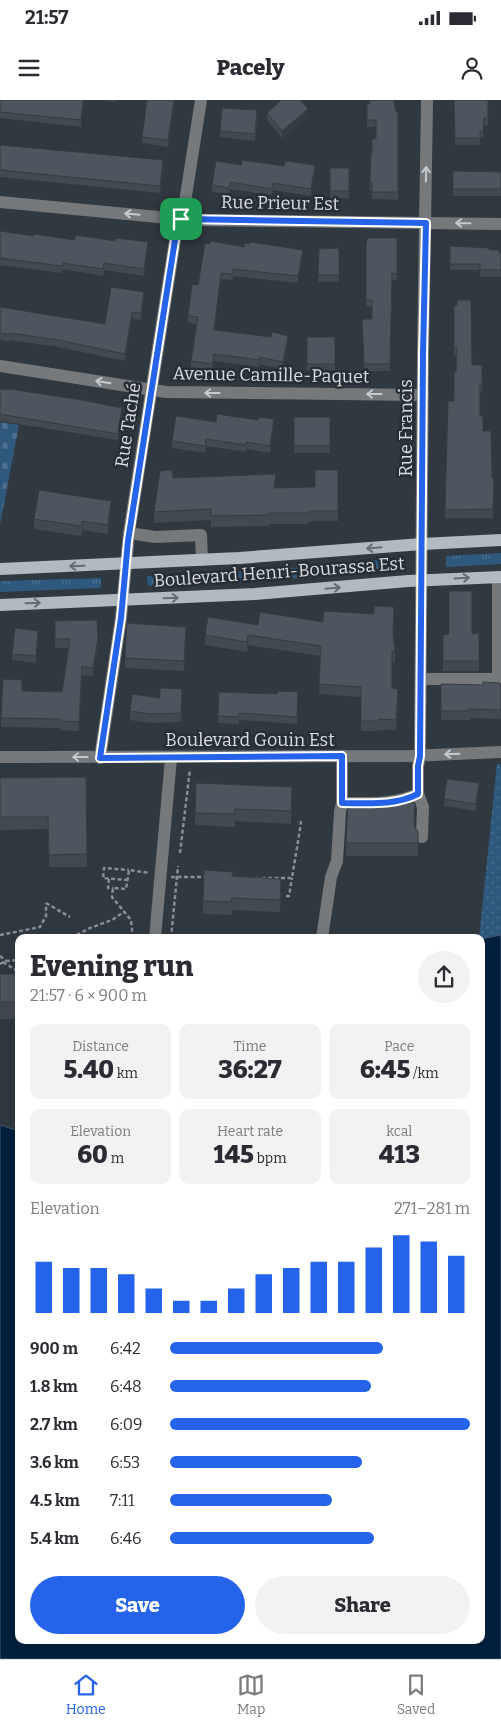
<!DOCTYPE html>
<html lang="en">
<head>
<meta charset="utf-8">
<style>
	body { margin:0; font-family:Bitter,serif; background:#f2f2f3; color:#2b2b33; height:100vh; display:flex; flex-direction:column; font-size:19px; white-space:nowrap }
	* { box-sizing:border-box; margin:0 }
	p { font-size:16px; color:#7c7c81 }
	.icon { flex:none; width:28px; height:28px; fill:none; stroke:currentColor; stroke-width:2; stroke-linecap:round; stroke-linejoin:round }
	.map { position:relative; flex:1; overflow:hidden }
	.details { position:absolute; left:15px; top:834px; width:470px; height:710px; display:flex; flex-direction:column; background:#fff; border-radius:10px; box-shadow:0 5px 20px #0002 }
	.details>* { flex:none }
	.pin { position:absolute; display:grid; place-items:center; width:42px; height:42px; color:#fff; margin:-21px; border-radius:10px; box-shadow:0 2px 8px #0006 }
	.round { display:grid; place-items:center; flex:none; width:52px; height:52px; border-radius:26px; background:#f2f2f3 }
	.overview { display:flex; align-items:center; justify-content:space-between; height:85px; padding:0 15px }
	h1 { font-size:28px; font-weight:800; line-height:38px }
	.metrics { display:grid; grid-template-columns:repeat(3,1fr); gap:8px; height:85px; padding:5px 15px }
	.metrics div { display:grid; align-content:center; border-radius:10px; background:#f2f2f3; text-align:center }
	.metrics b { font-size:25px; font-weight:800 }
	.metrics small { font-size:14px; font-weight:400 }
	.metrics p { font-size:14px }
	.chart { height:140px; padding:10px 15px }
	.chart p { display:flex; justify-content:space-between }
	.chart svg { width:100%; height:90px; margin-top:5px; stroke:#2563eb; stroke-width:6 }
	.action { display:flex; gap:10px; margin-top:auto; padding:10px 15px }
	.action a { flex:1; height:58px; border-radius:30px; background:#2563eb; color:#fff; font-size:20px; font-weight:800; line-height:58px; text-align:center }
	.action a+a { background:#f2f2f3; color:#2b2b33 }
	ul { padding:0 15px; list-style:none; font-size:16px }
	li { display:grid; grid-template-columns:80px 60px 1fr; align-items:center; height:38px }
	li i { height:12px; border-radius:6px; background:#2563eb }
	.status { display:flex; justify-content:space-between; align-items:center; height:35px; padding:0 25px; background:#fff; direction:ltr }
	.status svg { height:14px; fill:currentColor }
	header { display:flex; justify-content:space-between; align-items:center; height:65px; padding:0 15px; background:#fff; font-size:22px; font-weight:800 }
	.tab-bar { display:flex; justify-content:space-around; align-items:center; height:70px; border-top:1px solid #e1e1e2; background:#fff; font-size:14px; color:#7c7c81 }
	.tab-bar a { display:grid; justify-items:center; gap:2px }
	.tab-bar .on { color:#2563eb }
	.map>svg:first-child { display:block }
	.grass { fill:url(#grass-tufts) }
	.cemetery { fill:url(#cemetery-stones) }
	.park { fill:url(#park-dots) }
	.water { fill:#00203d; stroke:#41596f }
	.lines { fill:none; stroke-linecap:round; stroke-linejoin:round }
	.path { stroke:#878e94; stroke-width:2.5; stroke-dasharray:4 2.5; stroke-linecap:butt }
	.minor { stroke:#75797c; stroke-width:12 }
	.major { stroke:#b1b9c1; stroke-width:12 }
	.wall { fill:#424951 }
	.shaded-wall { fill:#363c42 }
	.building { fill:#4d555e; stroke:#363c42 }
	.oneway { stroke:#c5cace }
	.oneway2 { stroke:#656d74 }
	.route-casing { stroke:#fff; stroke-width:10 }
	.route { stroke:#2563eb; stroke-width:6 }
	.labels { text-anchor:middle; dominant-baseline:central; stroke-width:5; stroke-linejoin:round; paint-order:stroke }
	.street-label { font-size:18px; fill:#d9dee3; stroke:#272e35 }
</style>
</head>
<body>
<div class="status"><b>21:57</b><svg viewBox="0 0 49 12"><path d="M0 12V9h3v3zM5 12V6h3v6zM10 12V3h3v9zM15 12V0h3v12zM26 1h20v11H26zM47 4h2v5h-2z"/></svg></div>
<header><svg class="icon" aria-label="menu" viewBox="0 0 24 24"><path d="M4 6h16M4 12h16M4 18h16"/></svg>Pacely<svg class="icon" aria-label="person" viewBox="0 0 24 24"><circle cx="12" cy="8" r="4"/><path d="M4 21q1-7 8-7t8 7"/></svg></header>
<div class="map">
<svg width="501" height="1559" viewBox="0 0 501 1559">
	<defs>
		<pattern id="grass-tufts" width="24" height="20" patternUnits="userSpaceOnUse" patternTransform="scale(1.25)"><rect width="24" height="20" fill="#2f587d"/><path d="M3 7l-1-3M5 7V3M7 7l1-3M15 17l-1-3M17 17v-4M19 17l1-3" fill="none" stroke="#4d708f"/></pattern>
		<pattern id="cemetery-stones" width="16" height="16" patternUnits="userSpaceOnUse" patternTransform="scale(1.25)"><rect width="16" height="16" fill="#2f587d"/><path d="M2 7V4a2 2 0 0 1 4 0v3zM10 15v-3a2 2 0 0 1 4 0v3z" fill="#4d708f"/></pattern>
		<pattern id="park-dots" width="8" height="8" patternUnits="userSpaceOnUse" patternTransform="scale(1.25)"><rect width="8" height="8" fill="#2f587d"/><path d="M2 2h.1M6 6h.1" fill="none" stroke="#4d708f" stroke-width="1.8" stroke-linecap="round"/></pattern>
	</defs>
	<rect width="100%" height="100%" fill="#303840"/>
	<g class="grass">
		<polygon points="501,453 501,464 446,467 446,456"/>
		<polygon points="399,458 400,469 267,481 148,486 147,476 273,470"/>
		<polygon points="101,478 101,488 0,492 0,481"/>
	</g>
	<polygon class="cemetery" points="0,322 19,325 0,425"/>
	<polygon class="park" points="497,664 501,664 501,835 481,839 479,838"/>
	<polygon class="water" points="501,835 501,1559 0,1559 0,1025 19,1031 19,1540 481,1540 481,839"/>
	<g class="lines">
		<g class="path">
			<polyline points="180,753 190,669"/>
			<polyline points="171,777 206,777"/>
			<polyline points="255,778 292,778 300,729 301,722 297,722"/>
			<polyline points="109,779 108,788 113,788"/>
			<polyline points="128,780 103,778 104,768 129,770"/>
			<polyline points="286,796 289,796 292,778"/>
			<polyline points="46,803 70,817"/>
			<polyline points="0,835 40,827 46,816 46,803"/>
			<polyline points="71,838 90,828 112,820 124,812"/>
			<polyline points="133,838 131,820 112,797 113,788 126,789 129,770 150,773"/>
			<polyline points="171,838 178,766"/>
			<polyline points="0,856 6,861"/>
			<polyline points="3,862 19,872"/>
			<polyline points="0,864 6,861 19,860"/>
		</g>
		<g class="minor">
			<polyline points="0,102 190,120 501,124"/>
			<polyline points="0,266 166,292 423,295"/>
			<polyline points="129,433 155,437 201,435 202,460"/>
			<polyline points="421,579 498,579 498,477"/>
			<path d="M342 656V703C368 703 394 705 418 694V666L420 656 423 253 427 0"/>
			<polyline points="0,657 410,656 501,652"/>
			<polyline points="100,658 121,518 129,433 175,140 185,102 201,0"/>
			<polyline points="418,694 423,707 422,737"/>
			<polyline points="155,838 171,658"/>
			<polyline points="322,838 331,777 337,761 340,712 342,703"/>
		</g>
		<g class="major">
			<polyline points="0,469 239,458 422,444 501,440"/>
			<polyline points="0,505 255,494 408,481 501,477"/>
		</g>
	</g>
	<g class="wall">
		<polygon points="0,0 84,0 81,27 0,18"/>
		<polygon points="104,0 116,0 116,2"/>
		<polygon points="175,0 168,47 142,43 142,37"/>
		<polygon points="454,0 488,0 488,25 484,25 483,38 480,38 480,45 455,45"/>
		<polygon points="367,4 395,8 396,12 398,12 398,100 372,99 372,90 370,90 371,53 372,53 376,39 376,27 367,27"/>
		<polygon points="267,13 308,16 282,38 267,20"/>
		<polygon points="257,17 255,41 220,37 220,31"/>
		<polygon points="0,45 163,67 160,93 0,77"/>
		<polygon points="241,65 315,72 311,96 273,90 272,95 230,89 229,94 212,92 212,85"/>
		<rect x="330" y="68" width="19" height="30"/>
		<polygon points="453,71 501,72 501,96 453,96"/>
		<polygon points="0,131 34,136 148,149 144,176 104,170 103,176 63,169 62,173 0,165"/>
		<polygon points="397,138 397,180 392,180 390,271 364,271 362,219 372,219 372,207 366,207 366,145"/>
		<polygon points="450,146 489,150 501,153 501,177 480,177 480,170 450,170"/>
		<polygon points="244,147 303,157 298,183 233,176 233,180 221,179 214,230 288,242 283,269 259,264 259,267 214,261 212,270 191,268 191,261 196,224 188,223 188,216 198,185"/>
		<polygon points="339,148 339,182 318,182 319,149"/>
		<polygon points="144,199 141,220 132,218 125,261 58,247 10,240 10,242 0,240 0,207 105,224"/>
		<polygon points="454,206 472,265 482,265 482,292 480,292 480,316 492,378 494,378 493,418 445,418 445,410 456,272 457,256 454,256"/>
		<rect x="307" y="237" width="28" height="33"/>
		<polygon points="0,289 122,315 118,340 0,321"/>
		<rect x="294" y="317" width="36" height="36"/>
		<polygon points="216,322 274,326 270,353 246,349 246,352 206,346 205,353 172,348 172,341"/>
		<polygon points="338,370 338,421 309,421 308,424 270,424 270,426 211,427 211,420 154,423 154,412 173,378 276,384 275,388 315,387"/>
		<polygon points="111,411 108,434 82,430 81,436 34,429 34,419"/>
		<polygon points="394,518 393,536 395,551 395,561 392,561 392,588 398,599 396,630 378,630 378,631 361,631 361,597 319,594 321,556 248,545 247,552 205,545 205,535 258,525"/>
		<polygon points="55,521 98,547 93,576 82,575 79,631 60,630 60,628 1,627 1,618 22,591 62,592 69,548 55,548"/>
		<polygon points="479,533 479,571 443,571 443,535"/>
		<polygon points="186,537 184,571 125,568 125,558"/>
		<polygon points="38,538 36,563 12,560 12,554"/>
		<polygon points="441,584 501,586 501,619 470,618 470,620 441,620"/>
		<polygon points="219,592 277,594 298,592 297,624 239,620 239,624 218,623"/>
		<polygon points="160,598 182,598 181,622 151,623 130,620 130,611"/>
		<polygon points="86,677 87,767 49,767 48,729 0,730 0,678"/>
		<polygon points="479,690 476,711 444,706 444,699"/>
		<polygon points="292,700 291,724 235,721 235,727 195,725 195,713"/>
		<polygon points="414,725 415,728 418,731 418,756 346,756 346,743"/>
		<polygon points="233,777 281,791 280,812 232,810 232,815 203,814 203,801"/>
		<rect x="0" y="874" width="19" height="45"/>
	</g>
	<g class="shaded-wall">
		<polygon points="83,0 84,0 81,27 81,20"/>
		<polygon points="174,0 175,0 168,47 168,40"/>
		<polygon points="308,9 308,16 282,38 282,31"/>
		<polygon points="315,65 315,72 311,96 311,89"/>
		<polygon points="148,142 148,149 144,176 144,169"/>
		<polygon points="303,150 303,157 298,183 298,176"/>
		<polygon points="221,173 221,179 214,237 214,230"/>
		<polygon points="144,192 144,199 141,220 141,213"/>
		<polygon points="132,212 132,218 125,261 125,254"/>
		<polygon points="288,236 288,242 283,269 283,262"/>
		<polygon points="122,308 122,315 118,340 118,334"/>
		<polygon points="274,319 274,326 270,353 270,346"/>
		<polygon points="276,374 276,384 274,398 274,388"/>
		<polygon points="111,401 111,411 108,434 108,425"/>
		<polygon points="38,531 38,538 36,563 36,556"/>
		<polygon points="248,535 248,545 247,552 247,542"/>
		<polygon points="98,538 98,547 93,576 93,568"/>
		<polygon points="82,566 82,575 79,631 79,622"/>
		<polygon points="479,683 479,690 476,711 476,704"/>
	</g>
	<g class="building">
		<polygon points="0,0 83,0 81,20 0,12"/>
		<polygon points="147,0 174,0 168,40 142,37"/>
		<polygon points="281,0 300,0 308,9 282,31 267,13"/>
		<polygon points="369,0 394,0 395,8 396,9 396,12 398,12 398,92 372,92 372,82 370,82 371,53 372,53 372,39 376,39 376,20 367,20 367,4 370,4"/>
		<polygon points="454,0 488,0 488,18 484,18 483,32 480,32 480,38 455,38"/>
		<polygon points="222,8 257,10 255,34 220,31"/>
		<polygon points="0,45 163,60 160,86 0,70"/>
		<polygon points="242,60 284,66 285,61 315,65 311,89 273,83 272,89 230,82 229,88 212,85 216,61 241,65"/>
		<rect x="330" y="68" width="19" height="23"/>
		<polygon points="453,71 501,72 501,89 453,89"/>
		<polygon points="0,131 34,136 34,134 75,140 75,135 115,141 116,138 148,142 144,169 104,163 103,169 63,163 62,166 0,158"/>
		<polygon points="369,138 397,138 397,174 392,173 390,264 364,264 362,219 372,219 372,200 366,200 366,145 367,139"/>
		<polygon points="210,141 244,147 245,143 250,144 251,142 303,150 298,176 233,169 233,174 221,173 214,230 271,237 272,232 288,236 283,262 259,257 259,260 214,254 212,264 191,261 198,217 188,216 192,184 198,185 205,143 210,144"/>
		<polygon points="450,146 489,148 489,150 499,150 499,153 501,153 501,170 480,170 480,164 450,164"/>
		<polygon points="339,148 339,175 318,175 319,149"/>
		<polygon points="111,187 144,192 141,213 132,212 125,254 58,240 10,233 10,235 0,233 0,207 105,224"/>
		<polygon points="457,200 471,200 472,265 482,265 482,284 480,284 480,316 483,316 483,331 491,331 492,378 494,378 493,409 445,410 448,301 454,301 454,272 456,272 457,248 454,248 454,206 457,206"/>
		<rect x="307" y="237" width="28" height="27"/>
		<polygon points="0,289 9,290 9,289 82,300 122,308 118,334 0,314"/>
		<polygon points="217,314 258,320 259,317 274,319 270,346 246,342 246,345 206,339 205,346 172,341 176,316 216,322"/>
		<rect x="294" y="317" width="36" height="29"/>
		<polygon points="172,370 173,378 276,374 274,388 315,387 315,370 338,370 338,411 309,411 308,413 270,413 270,415 211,416 211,409 154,412 160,371"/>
		<polygon points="39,390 111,401 108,425 82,421 81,426 34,419"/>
		<polygon points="449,491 472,491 472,534 479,533 479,561 443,561 443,535 449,534"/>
		<polygon points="374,506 394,507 393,533 395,551 392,551 392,588 398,589 396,620 378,619 378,621 361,621 361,587 319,584 321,546 248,535 247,542 205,535 208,517 258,525 260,512 323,522 324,511 374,514"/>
		<polygon points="97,520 98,538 93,568 82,566 79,622 60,621 60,619 1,618 3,579 22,580 22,591 62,592 70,539 55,539 55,521"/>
		<polygon points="127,523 186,527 184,561 125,558"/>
		<polygon points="15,528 38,531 36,556 12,554"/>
		<polygon points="483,582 500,583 500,586 501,586 501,610 470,609 470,611 441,611 441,584 483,585"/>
		<polygon points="160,588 182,589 181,613 151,614 130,611 132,594 160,598"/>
		<polygon points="278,591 298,592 297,617 239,613 239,617 218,616 219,592 277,594"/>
		<polygon points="86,677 87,754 49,755 48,717 0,717 0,678"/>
		<polygon points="447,679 479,683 476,704 444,699"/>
		<polygon points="196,683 292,687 291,711 235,709 235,714 195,713"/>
		<polygon points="348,701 415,703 414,724 415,728 418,731 418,743 346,743"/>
		<polygon points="204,770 233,772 232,776 281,779 280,800 231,798 232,802 203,801"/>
		<rect x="0" y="874" width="19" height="28"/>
	</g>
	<defs><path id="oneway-shaft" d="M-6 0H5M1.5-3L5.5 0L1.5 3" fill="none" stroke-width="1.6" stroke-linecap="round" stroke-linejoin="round" transform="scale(1.25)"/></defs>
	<g class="oneway">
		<use href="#oneway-shaft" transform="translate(426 74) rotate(-89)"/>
		<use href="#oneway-shaft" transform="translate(132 114) rotate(-175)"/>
		<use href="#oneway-shaft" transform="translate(463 123) rotate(-179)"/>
		<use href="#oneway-shaft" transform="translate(103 282) rotate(-171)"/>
		<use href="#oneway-shaft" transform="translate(212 293) rotate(-180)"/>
		<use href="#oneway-shaft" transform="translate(374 294) rotate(-180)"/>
		<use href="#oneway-shaft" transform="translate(452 654) rotate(178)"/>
		<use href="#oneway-shaft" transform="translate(80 657) rotate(-180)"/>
	</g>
	<g class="oneway2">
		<use href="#oneway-shaft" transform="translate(374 448) rotate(175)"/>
		<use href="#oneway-shaft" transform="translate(77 466) rotate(178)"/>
		<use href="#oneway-shaft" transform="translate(462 478) rotate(-3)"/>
		<use href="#oneway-shaft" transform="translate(333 488) rotate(-5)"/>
		<use href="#oneway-shaft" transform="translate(171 498) rotate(-2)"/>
		<use href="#oneway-shaft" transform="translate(33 503) rotate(-2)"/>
	</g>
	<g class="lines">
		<defs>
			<path id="route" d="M181 119 426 123 423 254 420 656 418 666V694C394 706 368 703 342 703V656L100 658 121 518 128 441 175 140Z"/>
		</defs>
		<use href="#route" class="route-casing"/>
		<use href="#route" class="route"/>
	</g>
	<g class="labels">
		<g class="street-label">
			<text transform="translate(280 103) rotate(1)">Rue Prieur Est</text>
			<text transform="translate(271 275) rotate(1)">Avenue Camille-Paquet</text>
			<text transform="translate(128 325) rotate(-81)">Rue Taché</text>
			<text transform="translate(406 328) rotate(-90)">Rue Francis</text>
			<text transform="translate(279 472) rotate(-4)">Boulevard Henri-Bourassa Est</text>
			<text x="250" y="640">Boulevard Gouin Est</text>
		</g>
	</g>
</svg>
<div class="pin" style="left:181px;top:119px;background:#1e9e55"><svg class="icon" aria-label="arrive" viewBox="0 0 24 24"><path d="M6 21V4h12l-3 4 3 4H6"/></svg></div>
<section class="details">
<div class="overview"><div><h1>Evening run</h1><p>21:57 · 6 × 900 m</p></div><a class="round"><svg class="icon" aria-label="share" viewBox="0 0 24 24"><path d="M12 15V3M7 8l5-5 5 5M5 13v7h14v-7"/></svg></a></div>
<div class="metrics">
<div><p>Distance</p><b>5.40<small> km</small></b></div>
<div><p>Time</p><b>36:27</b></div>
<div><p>Pace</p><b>6:45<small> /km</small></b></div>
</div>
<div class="metrics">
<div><p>Elevation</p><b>60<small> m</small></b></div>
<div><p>Heart rate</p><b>145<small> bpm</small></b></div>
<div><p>kcal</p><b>413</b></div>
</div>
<div class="chart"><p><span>Elevation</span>271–281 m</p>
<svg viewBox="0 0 160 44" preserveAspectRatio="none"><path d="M5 44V19M15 44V22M25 44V22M35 44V25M45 44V32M55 44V38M65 44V38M75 44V32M85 44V25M95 44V22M105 44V19M115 44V19M125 44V12M135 44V6M145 44V9M155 44V16"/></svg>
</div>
<ul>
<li><b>900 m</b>6:42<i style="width:71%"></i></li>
<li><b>1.8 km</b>6:48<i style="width:67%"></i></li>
<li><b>2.7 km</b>6:09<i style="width:100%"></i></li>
<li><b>3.6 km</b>6:53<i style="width:64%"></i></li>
<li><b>4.5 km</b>7:11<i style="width:54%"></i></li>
<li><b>5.4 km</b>6:46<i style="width:68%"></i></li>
</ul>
<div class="action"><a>Save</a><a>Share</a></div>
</section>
</div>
<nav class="tab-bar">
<a class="on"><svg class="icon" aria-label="home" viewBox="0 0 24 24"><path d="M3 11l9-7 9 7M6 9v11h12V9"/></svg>Home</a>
<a><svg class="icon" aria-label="map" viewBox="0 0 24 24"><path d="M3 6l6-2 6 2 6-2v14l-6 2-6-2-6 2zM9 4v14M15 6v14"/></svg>Map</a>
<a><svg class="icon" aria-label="saved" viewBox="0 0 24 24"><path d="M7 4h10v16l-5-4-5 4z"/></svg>Saved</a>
</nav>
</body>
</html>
